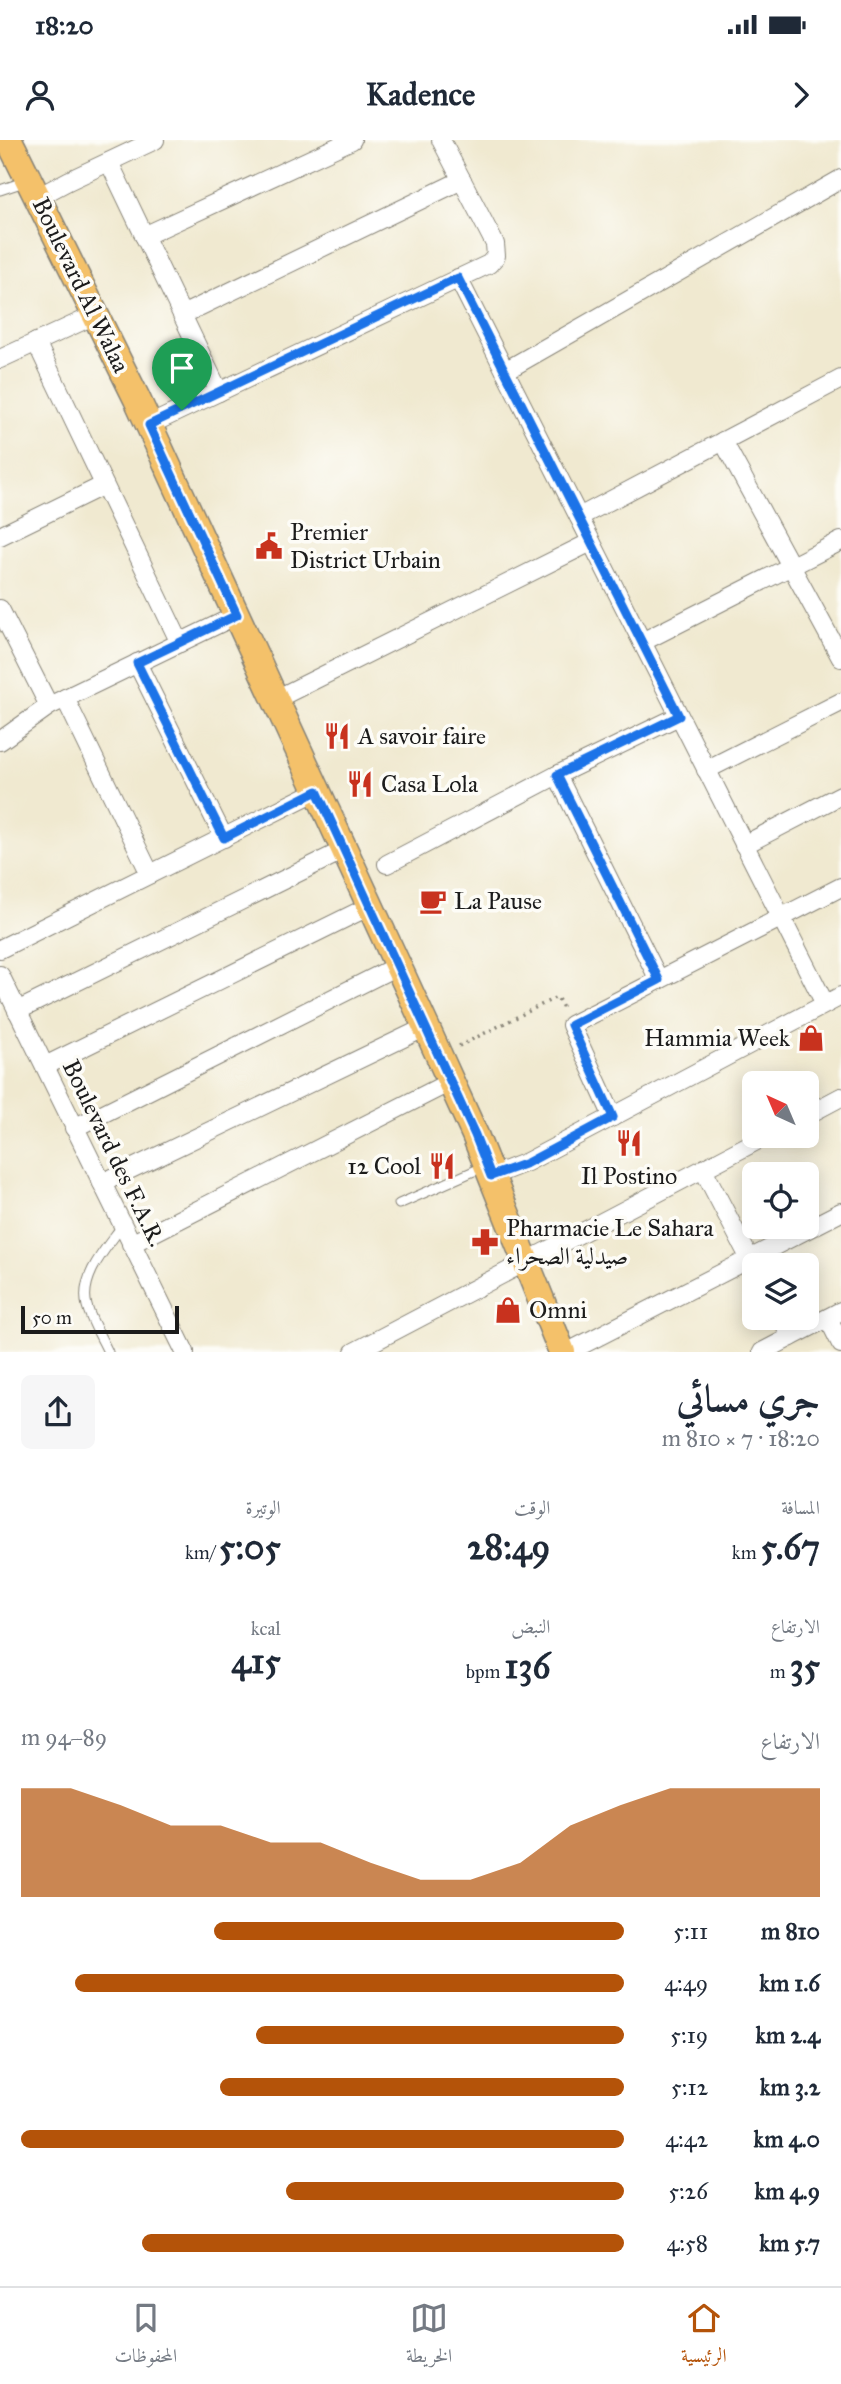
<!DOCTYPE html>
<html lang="ar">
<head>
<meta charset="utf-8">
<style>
	body { margin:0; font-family:"IM FELL Great Primer",Amiri,serif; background:#f6f6f7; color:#1f2937; direction:rtl; height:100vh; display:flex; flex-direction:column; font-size:26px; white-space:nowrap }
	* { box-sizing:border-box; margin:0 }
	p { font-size:23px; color:#747a83 }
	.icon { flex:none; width:38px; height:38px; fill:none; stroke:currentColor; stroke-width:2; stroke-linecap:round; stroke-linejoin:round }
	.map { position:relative; height:1212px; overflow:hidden; direction:ltr }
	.sheet { display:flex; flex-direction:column; background:#fff; flex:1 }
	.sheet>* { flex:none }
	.needle { width:46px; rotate:316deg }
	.tools { position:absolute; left:742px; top:931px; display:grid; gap:14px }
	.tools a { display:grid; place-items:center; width:77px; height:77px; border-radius:10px; background:#fff; box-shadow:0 4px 18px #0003; font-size:35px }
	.scale { position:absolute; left:21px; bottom:18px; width:158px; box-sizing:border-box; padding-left:7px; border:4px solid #1c1c1c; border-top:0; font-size:19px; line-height:24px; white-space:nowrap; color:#1c1c1c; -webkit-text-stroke:5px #fdfcf7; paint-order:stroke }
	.pin { position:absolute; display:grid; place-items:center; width:60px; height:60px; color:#fff; margin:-72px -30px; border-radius:50% 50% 50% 0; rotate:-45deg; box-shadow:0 0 7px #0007 }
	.pin .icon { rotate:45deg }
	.round { display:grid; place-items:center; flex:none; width:74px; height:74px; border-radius:10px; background:#f6f6f7 }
	.overview { display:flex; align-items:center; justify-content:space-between; height:119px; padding:0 21px }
	h1 { font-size:38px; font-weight:700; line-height:52px }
	.stats { display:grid; grid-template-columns:repeat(3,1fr); gap:10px; height:119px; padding:7px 21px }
	.stats div { display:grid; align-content:center }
	.stats b { font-size:35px; font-weight:700 }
	.stats small { font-size:19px; font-weight:400 }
	.stats p { font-size:19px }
	.chart { height:196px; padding:14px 21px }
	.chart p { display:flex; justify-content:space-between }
	.chart svg { width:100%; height:126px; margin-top:7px; fill:#b45309; opacity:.7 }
	ul { padding:0 21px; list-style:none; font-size:23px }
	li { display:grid; grid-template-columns:112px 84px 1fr; align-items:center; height:52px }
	li i { height:18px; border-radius:9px; background:#b45309 }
	.status { display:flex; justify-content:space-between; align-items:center; height:49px; padding:0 35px; background:#fff; direction:ltr }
	.status svg { height:19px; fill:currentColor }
	header { display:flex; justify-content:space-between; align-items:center; height:91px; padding:0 21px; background:#fff; font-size:32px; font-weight:700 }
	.tab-bar { display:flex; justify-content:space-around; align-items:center; height:98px; border-top:2px solid #e0e1e3; background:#fff; font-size:19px; color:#747a83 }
	.tab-bar a { display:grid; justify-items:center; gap:4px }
	.tab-bar .active { color:#b45309 }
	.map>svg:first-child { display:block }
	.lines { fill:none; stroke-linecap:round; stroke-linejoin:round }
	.lane-casing { stroke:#868276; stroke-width:11 }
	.street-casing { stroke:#868276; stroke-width:20 }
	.primary-casing { stroke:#868276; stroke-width:29 }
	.path { stroke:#868276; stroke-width:3.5; stroke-dasharray:2 5; stroke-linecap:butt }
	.lane { stroke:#fff; stroke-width:9 }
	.street { stroke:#fff; stroke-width:18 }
	.primary { stroke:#f4c16a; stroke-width:26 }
	.route-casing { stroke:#fff; stroke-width:14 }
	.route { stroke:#1a73e8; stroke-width:9 }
	.labels { text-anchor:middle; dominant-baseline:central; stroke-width:7; stroke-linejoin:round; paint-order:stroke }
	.street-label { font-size:24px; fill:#1c1c1c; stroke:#fdfcf7 }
	.poi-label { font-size:24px; fill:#1c1c1c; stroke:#fdfcf7; text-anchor:start }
</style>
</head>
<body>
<div class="status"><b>18:20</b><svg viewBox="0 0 49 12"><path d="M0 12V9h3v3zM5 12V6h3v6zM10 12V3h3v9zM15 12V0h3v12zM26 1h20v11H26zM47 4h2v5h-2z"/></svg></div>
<header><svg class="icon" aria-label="forward" viewBox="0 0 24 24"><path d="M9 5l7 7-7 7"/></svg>Kadence<svg class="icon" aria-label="person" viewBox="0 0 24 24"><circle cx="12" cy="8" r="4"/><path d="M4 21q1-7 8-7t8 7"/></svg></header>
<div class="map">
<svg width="841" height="1212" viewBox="0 0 841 1212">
	<rect width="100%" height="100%" fill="#fdfcf7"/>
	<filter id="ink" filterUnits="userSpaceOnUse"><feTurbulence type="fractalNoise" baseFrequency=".0143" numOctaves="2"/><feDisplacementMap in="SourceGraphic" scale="14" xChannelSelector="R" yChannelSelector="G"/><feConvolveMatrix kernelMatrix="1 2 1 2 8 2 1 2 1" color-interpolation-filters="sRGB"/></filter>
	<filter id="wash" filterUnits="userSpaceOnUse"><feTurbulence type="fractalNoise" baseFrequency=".00686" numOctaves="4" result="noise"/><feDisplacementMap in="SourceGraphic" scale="28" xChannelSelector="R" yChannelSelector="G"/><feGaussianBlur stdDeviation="1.57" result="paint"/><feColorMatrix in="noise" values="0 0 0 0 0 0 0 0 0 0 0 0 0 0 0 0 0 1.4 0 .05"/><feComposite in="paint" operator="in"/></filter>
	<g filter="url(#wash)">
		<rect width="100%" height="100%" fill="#f0e9d0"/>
	</g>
	<g filter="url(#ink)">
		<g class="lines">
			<defs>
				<g id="lane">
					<polyline points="0,50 27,41"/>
					<polyline points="399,1064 483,1027"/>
					<path d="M108 1212C101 1197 91 1181 87 1166 79 1137 107 1107 122 1086"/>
				</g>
				<g id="street">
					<polyline points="109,22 219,252"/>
					<polyline points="38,57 68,41 155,0"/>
					<polyline points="144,96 352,0"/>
					<polyline points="458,138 825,864"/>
					<polyline points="182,175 462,40"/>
					<polyline points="36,202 180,503"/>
					<polyline points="0,219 95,175"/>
					<polyline points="505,231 841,39"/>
					<polyline points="149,285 489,124 496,116 495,104 441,0"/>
					<polyline points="723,301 841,518"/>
					<polyline points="579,377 841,239"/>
					<polyline points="0,396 104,345"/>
					<polyline points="0,469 49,566"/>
					<polyline points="642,502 841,401"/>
					<polyline points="137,523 224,698"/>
					<polyline points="65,558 150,734"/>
					<polyline points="276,559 591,402"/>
					<polyline points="0,601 49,566 237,475"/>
					<polyline points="706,630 841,562"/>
					<polyline points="557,635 659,840"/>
					<polyline points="744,705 841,655"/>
					<polyline points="387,724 557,635 679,576"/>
					<polyline points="0,809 317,651"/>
					<polyline points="0,835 185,1212"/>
					<polyline points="17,871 344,710"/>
					<polyline points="45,926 370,766"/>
					<polyline points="807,975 841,957"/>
					<polyline points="613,977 571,885 841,747"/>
					<polyline points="74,988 397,826"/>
					<polyline points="703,1029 754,1127"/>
					<polyline points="491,1036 527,1022 841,856"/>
					<polyline points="102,1043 426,887"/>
					<polyline points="131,1104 450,942"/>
					<polyline points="781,1178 791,1197"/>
					<polyline points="828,1178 841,1204"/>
					<polyline points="354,1212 766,996"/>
					<polyline points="568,1212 841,1072"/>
					<polyline points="762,1212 841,1171"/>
				</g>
				<polyline id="primary" points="9,0 137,259 426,887 475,995 562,1212"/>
			</defs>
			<use href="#lane" class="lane-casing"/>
			<use href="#street" class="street-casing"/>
			<use href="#primary" class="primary-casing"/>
			<polyline class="path" points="459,906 557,857 563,868"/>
			<use href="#lane" class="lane"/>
			<use href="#street" class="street"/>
			<use href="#primary" class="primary"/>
		</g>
	</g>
	<g class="lines" filter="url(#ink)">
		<defs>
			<polygon id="route" points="458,138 679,576 557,635 659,840 571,885 613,977 527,1023 491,1036 475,995 317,651 224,698 137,523 237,475 149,285"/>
		</defs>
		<use href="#route" class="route-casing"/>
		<use href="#route" class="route"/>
	</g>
	<defs>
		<symbol id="civic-bare" viewBox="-9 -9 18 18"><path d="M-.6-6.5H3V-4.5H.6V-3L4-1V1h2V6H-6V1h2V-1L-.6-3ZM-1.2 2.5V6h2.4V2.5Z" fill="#c8321e" stroke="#fdfcf7" stroke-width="2.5" paint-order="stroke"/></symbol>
		<symbol id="restaurant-bare" viewBox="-9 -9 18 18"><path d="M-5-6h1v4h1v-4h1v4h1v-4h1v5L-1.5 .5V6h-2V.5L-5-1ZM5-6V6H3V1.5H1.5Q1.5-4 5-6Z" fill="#c8321e" stroke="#fdfcf7" stroke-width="2.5" paint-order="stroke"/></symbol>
		<symbol id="cafe-bare" viewBox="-9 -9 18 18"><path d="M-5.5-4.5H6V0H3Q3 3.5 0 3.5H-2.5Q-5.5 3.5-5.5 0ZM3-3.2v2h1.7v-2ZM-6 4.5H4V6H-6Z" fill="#c8321e" stroke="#fdfcf7" stroke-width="2.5" paint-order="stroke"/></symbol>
		<symbol id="shop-bare" viewBox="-9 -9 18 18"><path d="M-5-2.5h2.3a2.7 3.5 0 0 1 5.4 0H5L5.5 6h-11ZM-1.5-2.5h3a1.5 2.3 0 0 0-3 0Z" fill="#c8321e" stroke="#fdfcf7" stroke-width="2.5" paint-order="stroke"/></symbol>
		<symbol id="pharmacy-bare" viewBox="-9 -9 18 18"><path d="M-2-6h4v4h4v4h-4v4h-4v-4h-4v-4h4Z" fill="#c8321e" stroke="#fdfcf7" stroke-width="2.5" paint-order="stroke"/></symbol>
	</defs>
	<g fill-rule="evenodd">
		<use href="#civic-bare" x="250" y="387" width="38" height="38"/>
		<use href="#restaurant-bare" x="318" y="577" width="38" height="38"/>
		<use href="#restaurant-bare" x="341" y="625" width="38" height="38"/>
		<use href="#cafe-bare" x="414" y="742" width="38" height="38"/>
		<use href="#shop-bare" x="792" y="879" width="38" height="38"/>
		<use href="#restaurant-bare" x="610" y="984" width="38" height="38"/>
		<use href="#restaurant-bare" x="423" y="1007" width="38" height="38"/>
		<use href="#pharmacy-bare" x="466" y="1083" width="38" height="38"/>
		<use href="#shop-bare" x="489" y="1151" width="38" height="38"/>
	</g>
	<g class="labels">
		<g class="street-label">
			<text transform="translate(81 145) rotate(64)">Boulevard Al Walaa</text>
			<text transform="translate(114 1013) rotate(64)">Boulevard des F.A.R.</text>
		</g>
		<g class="poi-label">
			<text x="290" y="392">Premier<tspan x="290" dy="28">District Urbain</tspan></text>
			<text x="358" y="596">A savoir faire</text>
			<text x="381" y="644">Casa Lola</text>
			<text x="454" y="761">La Pause</text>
			<text x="790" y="898" text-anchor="end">Hammia Week</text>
			<text x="421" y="1026" text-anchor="end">12 Cool</text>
			<text x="629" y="1036" text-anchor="middle">Il Postino</text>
			<text x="506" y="1088">Pharmacie Le Sahara<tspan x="506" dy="28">صيدلية الصحراء</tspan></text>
			<text x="529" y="1170">Omni</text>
		</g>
	</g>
</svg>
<div class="tools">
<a><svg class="needle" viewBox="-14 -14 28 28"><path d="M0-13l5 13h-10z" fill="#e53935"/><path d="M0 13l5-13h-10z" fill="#747a83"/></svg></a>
<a><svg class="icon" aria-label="locate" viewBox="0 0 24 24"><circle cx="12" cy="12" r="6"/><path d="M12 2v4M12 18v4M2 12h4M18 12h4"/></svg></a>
<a><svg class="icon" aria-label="layers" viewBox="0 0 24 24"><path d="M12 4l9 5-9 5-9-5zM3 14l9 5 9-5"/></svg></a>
</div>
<div class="scale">50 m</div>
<div class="pin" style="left:182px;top:270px;background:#1e9e55"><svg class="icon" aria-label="arrive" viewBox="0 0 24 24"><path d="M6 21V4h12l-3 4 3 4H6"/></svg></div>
</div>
<section class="sheet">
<div class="overview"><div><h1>جري مسائي</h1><p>18:20 · 7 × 810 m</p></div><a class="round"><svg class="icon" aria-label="share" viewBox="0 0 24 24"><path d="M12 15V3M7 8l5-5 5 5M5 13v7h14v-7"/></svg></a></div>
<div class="stats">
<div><p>المسافة</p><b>5.67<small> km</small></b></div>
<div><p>الوقت</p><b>28:49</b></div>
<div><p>الوتيرة</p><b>5:05<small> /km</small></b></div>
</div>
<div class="stats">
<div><p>الارتفاع</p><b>35<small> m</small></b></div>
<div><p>النبض</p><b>136<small> bpm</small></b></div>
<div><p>kcal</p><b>415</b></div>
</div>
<div class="chart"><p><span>الارتفاع</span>89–94 m</p>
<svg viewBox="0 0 160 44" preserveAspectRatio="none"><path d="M0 44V6L10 6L20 12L30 19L40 19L50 25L60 25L70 32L80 38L90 38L100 32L110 19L120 12L130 6L140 6L150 6L160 6V44z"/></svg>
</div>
<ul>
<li><b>810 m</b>5:11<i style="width:68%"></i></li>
<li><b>1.6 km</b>4:49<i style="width:91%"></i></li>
<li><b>2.4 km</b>5:19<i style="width:61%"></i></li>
<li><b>3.2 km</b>5:12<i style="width:67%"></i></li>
<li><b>4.0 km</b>4:42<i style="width:100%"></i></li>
<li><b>4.9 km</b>5:26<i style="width:56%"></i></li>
<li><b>5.7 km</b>4:58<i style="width:80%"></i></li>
</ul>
</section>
<nav class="tab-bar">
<a class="active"><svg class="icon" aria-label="home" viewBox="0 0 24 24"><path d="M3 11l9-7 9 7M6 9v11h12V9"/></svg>الرئيسية</a>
<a><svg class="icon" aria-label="map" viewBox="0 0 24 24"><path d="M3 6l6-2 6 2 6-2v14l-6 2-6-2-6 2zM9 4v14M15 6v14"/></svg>الخريطة</a>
<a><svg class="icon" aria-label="saved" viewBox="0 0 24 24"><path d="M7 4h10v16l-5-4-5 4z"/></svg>المحفوظات</a>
</nav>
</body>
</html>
